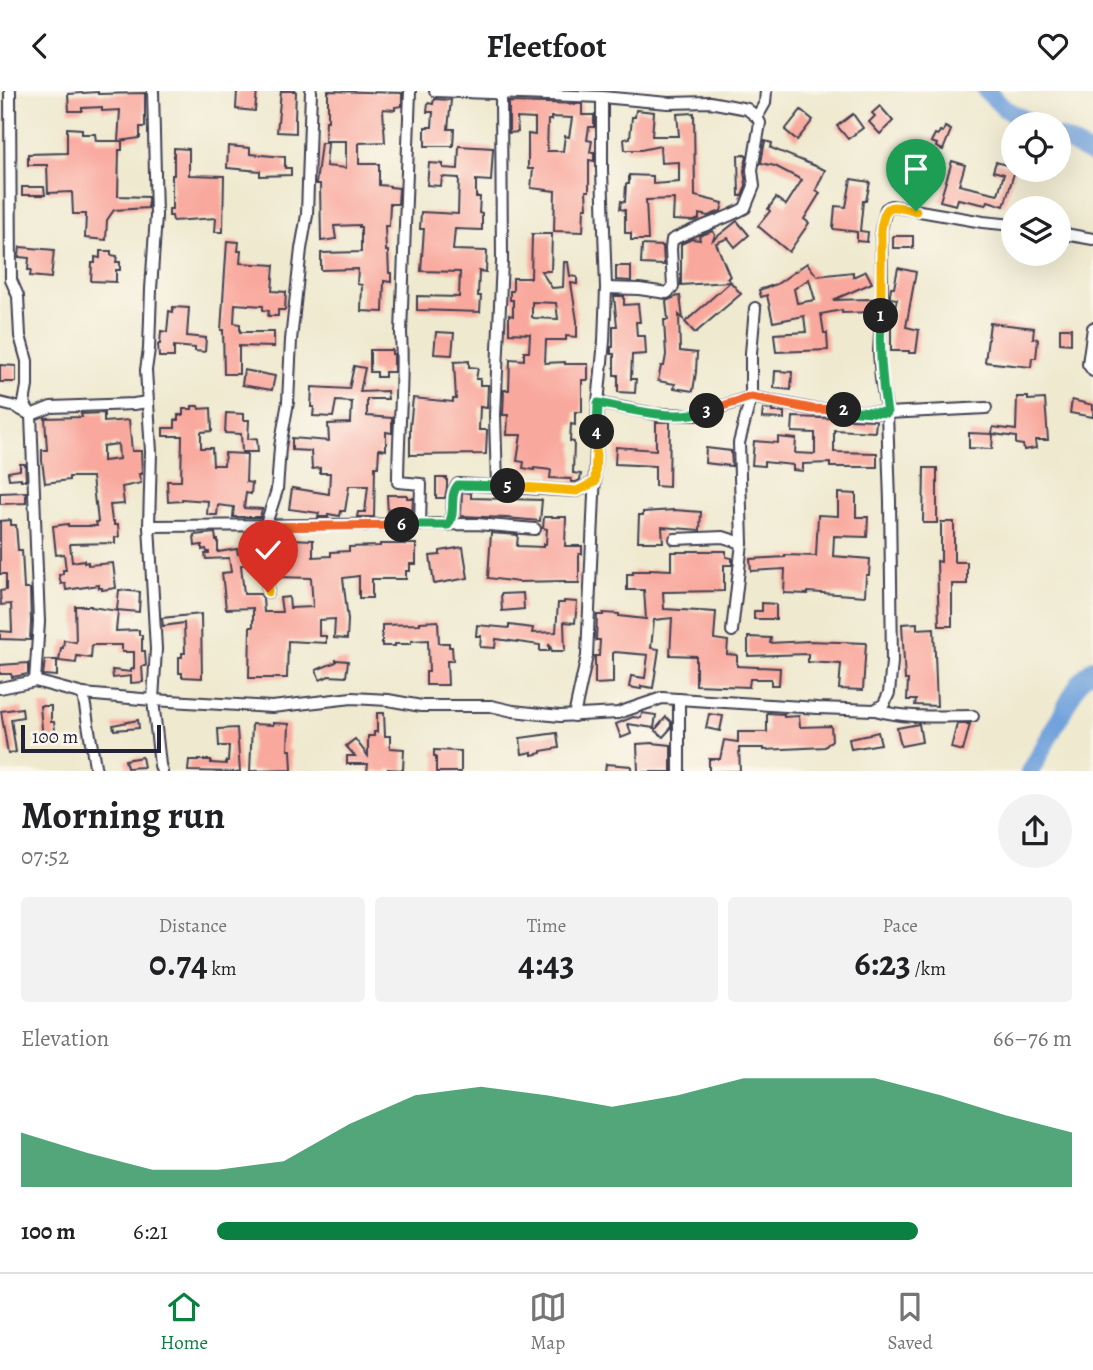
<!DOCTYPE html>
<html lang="en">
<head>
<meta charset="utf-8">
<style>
	body { margin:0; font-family:Alegreya,serif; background:#f2f2f2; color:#202124; height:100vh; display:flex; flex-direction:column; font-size:26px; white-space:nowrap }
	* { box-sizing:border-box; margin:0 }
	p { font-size:23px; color:#757577 }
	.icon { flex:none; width:38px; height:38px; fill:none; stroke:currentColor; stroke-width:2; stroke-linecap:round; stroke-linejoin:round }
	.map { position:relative; height:680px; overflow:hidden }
	.sheet { display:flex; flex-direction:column; background:#fff; flex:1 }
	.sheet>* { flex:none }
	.tools { position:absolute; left:1001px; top:21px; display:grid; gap:14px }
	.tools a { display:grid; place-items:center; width:70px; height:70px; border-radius:50%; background:#fff; box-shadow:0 7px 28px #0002; font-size:35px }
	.scale { position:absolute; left:21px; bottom:18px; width:140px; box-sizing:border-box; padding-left:7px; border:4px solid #22223b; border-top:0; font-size:19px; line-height:24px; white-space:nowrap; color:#22223b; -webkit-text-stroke:5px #fbf7ec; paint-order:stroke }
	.pin { position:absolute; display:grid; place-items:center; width:60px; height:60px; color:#fff; margin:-72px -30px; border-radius:50% 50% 50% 0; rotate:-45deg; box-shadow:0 0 7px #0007 }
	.pin .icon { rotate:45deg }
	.km { position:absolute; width:35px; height:35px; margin:-18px; border-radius:50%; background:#222; color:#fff; font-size:19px; line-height:35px; text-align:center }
	.round { display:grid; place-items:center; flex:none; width:74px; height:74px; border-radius:37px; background:#f2f2f2 }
	.head { display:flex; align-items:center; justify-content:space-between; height:119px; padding:0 21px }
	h1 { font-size:38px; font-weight:600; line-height:52px }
	.metrics { display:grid; grid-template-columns:repeat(3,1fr); gap:10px; height:119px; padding:7px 21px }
	.metrics div { display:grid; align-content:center; border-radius:7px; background:#f2f2f2; text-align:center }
	.metrics b { font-size:35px; font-weight:600 }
	.metrics small { font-size:19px; font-weight:400 }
	.metrics p { font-size:19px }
	.chart { height:196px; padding:14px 21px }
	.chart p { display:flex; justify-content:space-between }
	.chart svg { width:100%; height:126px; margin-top:7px; fill:#0b8043; opacity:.7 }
	ul { padding:0 21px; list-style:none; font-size:23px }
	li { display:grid; grid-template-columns:112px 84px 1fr; align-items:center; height:52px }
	li i { height:18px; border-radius:9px; background:#0b8043 }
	header { display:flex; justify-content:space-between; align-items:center; height:91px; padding:0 21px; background:#fff; font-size:32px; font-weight:600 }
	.menu { display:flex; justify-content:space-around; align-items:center; height:98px; border-top:2px solid #e0e0e0; background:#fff; font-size:19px; color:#757577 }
	.menu a { display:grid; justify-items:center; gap:4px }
	.menu .on { color:#0b8043 }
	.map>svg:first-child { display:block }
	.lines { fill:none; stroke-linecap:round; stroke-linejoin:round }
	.river { stroke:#71a2db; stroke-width:18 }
	.building { fill:#f9a89d; fill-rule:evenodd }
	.minor-casing { stroke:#414051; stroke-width:14 }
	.minor { stroke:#fff; stroke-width:10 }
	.split-1-casing { stroke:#fff; stroke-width:14 }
	.split-2-casing { stroke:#fff; stroke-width:14 }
	.split-3-casing { stroke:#fff; stroke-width:14 }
	.split-4-casing { stroke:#fff; stroke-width:14 }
	.split-5-casing { stroke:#fff; stroke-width:14 }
	.split-6-casing { stroke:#fff; stroke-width:14 }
	.split-7-casing { stroke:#fff; stroke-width:14 }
	.split-8-casing { stroke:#fff; stroke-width:14 }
	.split-1 { stroke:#f5b400; stroke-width:9 }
	.split-2 { stroke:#22a559; stroke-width:9 }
	.split-3 { stroke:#f0652b; stroke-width:9 }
	.split-4 { stroke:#22a559; stroke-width:9 }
	.split-5 { stroke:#f5b400; stroke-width:9 }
	.split-6 { stroke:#22a559; stroke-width:9 }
	.split-7 { stroke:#f0652b; stroke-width:9 }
	.split-8 { stroke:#f5b400; stroke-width:9 }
</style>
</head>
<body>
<header><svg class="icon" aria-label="back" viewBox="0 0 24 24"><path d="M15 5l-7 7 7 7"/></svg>Fleetfoot<svg class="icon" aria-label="heart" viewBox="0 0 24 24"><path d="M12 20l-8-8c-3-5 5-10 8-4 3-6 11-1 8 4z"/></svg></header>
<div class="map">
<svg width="1093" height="681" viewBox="0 0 1093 681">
	<rect width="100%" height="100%" fill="#fbf7ec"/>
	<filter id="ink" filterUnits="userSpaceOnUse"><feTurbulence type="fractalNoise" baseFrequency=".0143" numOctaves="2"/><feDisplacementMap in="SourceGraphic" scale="14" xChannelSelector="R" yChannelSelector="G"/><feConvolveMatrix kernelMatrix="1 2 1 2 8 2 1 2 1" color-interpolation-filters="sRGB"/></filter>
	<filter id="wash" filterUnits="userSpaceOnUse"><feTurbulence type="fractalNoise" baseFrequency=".00686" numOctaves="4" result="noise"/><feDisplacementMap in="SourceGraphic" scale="28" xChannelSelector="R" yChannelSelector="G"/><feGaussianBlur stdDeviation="1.57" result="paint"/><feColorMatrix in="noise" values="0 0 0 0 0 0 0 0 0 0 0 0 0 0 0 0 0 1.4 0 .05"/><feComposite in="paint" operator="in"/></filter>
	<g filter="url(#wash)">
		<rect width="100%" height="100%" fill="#efe9cf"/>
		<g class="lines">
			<g class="river">
				<polyline points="986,0 1005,18 1034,33"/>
				<polyline points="1059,46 1093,64"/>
				<polyline points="1030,681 1079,591 1093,577"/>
			</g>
		</g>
		<g id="blocks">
			<g class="building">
				<polygon points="237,0 257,0 255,20 236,18"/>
				<polygon points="281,0 296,0 295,28 296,29 296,42 277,41"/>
				<polygon points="328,0 402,2 402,15 395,16 395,19 383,18 385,51 359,52 359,73 379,73 379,94 390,95 390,96 399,97 398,113 390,113 389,135 385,135 386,160 388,160 389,182 391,182 391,191 384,190 383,221 361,220 362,194 357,193 358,178 321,179 321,162 361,161 361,136 359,136 359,134 334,135 336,148 321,150 320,93 316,93 321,52 328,52 326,75 346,77 346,50 325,50 326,30 328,30"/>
				<polygon points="98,1 98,3 145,2 145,36 140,36 140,47 119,50 122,50 122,59 119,59 118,105 148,106 148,117 114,119 107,129 106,149 85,147 86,123 73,123 72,101 48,102 47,74 28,74 28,63 67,62 67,37 82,38 82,43 95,43 96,50 118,50 120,19 102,20 102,16 82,17 82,20 69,20 68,3"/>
				<polygon points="434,8 451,9 448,38 454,38 453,55 425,55 425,36 432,36 433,21 427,21 428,12 433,13"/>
				<path d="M509 11 582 13V24H594V36H589L587 49 592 50 590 61H594V70L589 69V100H586L587 117H584L583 141 554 140 555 100 531 97 533 78H528V43L535 44V28L517 27 518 41 509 42ZM551 26 572 27 569 46 565 45 563 60H547L548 29H551Z"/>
				<polygon points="880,15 893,30 880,43 869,31 875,25 872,22"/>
				<polygon points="636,19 654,21 652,45 679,45 677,23 694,22 695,105 723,112 721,120 708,125 699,123 699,128 694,130 673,129 674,108 646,109 648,149 631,149 631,142 625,142 625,119 620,118 621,110 625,111 626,93 629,93 629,84 653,85 653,93 679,91 679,71 661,72 660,55 641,59 625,59 624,48 630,47 632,26 635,26"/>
				<polygon points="801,19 813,29 797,49 785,39"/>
				<polygon points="853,23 863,37 848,48 837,35"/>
				<polygon points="945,36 951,39 943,59 936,56 937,53 931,51 935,43 938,44 940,40 943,41"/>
				<polygon points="765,50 772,52 771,57 825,79 816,99 820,102 804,128 809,132 789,161 758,135 770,120 768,118 776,107 786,114 802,89 775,75 761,72"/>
				<polygon points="228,55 250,57 250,63 285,66 285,77 291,77 291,84 260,85 260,80 227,77"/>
				<polygon points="459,55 493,57 491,90 476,89 476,106 480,106 479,122 482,123 482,139 455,138 453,159 487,160 486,181 479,180 478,205 481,205 480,221 417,219 417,205 459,206 460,181 421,180 424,138 420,138 421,121 458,123 459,87 442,86 441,95 427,94 429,72 443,73 443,77 458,78"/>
				<polygon points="174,57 189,58 189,84 224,85 223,141 215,141 216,127 173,130 172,125 169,125 169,118 172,118 172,84 174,84"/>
				<polygon points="738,64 747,64 744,80 746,94 742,105 739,105"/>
				<polygon points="952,70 965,74 959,94 998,103 1004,83 993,80 996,71 1013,76 1013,79 1015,79 1004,115 988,110 986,114 958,108 956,114 940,110"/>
				<polygon points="851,88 870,91 866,110 863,110 860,140 868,141 867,151 857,150 857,141 833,138 835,115 846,116"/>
				<polygon points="22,96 44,96 45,104 22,104"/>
				<polygon points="737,130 749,144 735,156 728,147 716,152 730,186 727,187 741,203 695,242 685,231 730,191 681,194 681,153 692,148 700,149 699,145 713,140 715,144 713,149"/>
				<path d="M532 143H552L551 180H541L552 197 563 196 564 171H568L570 185 577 186V193L571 192 577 230V246L566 245V249H546L545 272 565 271V273H588V289H582V321H575V334L571 333 570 350 574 351 573 382 581 383 580 389 576 391H571V388L550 387 551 379 534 377V379L523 377 524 371 517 370 521 344H507L508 324H503L504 299H509L510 268 524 269V261H529L530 243 509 242V224L513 225V209H510V200H513V187H531ZM532 211 556 212 558 228 534 227 532 226Z"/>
				<rect x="893" y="145" width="20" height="12"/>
				<polygon points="227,150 239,151 238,160 241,160 240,172 274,174 272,200 286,201 285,219 278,219 278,225 268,225 269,220 263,219 263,215 235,213 234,232 240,233 240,241 274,241 274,256 239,255 239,283 224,283 223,239 221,239"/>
				<polygon points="642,154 663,155 664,174 641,173"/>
				<polygon points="20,156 54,159 51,187 30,185 31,179 28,179 29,167 19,166"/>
				<polygon points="100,160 111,160 111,164 117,165 116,171 120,171 120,179 116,179 116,191 91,190 92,172 95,172 95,166 100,167"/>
				<path d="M807 172 817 185 853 181V186L866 180 872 192 833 209 872 208V221L842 222V219L821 223 824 242H827L828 259 776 261 774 243 806 241 804 225 773 231 767 204 761 206 759 199 777 193ZM809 188 815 209 797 212 794 198Z"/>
				<polygon points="616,175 631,175 631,190 616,189"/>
				<polygon points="898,177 916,181 906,236 919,239 916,262 909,262 909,260 891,260 891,234 897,208 890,207 890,203 891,196 894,197"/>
				<polygon points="614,205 624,205 624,214 638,213 640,231 636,231 637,245 645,245 646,263 632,264 631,288 636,288 635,302 618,301 618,284 614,284 614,263 611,263 611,256 613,256 613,235 617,235"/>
				<polygon points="680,205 683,228 679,224 680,260 697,262 696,281 693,300 674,297 675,293 658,290 661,275 664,275 666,264 664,229 668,229 666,210 675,206"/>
				<polygon points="173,216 189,217 187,245 206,247 205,261 195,260 195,257 174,255 174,266 159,266 158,253 160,253 161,240 167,241 169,220 173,221"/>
				<polygon points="990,232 1034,237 1033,247 1038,248 1036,267 1032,267 1031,276 985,271"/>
				<polygon points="1060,237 1071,237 1071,253 1060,252"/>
				<polygon points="436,241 454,242 452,264 434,263"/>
				<polygon points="370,259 392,259 392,263 394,263 394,281 385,281 385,286 377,286 377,281 370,281"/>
				<polygon points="469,270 469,276 478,277 476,288 480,288 480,294 488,294 487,317 480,316 479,339 487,339 486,363 410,364 410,336 413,307 453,311 453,308 456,308 454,271"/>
				<polygon points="0,274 16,275 16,291 0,291"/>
				<polygon points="354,275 365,277 360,301 387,300 388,308 367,308 367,325 392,327 392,342 386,341 386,359 379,358 378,376 375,376 374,426 357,426 358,421 365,421 368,395 349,395 345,420 341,420 340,425 328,423 328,426 318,426 319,422 289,418 292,397 329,403 330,382 320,382 320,377 312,378 311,360 292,359 292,347 329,350 328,333 350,332 350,330 351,330 352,311 336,310 333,326 313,325 314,316 311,316 312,296 349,298"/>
				<polygon points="244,279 275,285 272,299 242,294"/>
				<polygon points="775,280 792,281 791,299 774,297"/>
				<polygon points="1017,306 1028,306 1028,309 1045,308 1048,349 1035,349 1036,357 1024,359 1023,354 1016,353 1016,346 993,343 992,358 969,357 969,342 992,343 993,336 1016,339"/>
				<polygon points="1072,309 1093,314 1093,326 1070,322"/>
				<polygon points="192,315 198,315 199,318 211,317 212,340 201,341 201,357 212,357 213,374 224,374 225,362 247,363 246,391 252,392 251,403 246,402 244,417 262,418 260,426 233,426 234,416 218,414 217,424 207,424 208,410 182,408 182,410 168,411 167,390 181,390 182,345 163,345 163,337 175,337 175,329 178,329 178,324 183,324 183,318 192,318"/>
				<polygon points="763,318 772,319 772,321 784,321 784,328 762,327"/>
				<path d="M104 322V331L129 329 132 360H141L142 383H139L141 392 122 396 124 413 110 414 112 430H114V434H118L119 446H115V452L70 453 72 471 84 469V472L88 471V474L113 472 116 497 102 499V497H99V494L66 499 65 492 61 493 59 484 63 483V479H66L64 463 56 464 53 435 68 433V435H97L96 431H98L96 412 95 413 92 386H69V389L45 392 42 370V359H47L45 327 82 326 81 323ZM118 353 119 368 103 370V355Z"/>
				<polygon points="226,322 244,323 244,329 249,329 248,348 257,347 258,361 242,361 241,343 225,342"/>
				<polygon points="793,326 876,329 875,341 834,339 834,361 877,362 877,376 830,376 830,372 803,373 803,380 793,379 793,374 764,371 764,375 752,374 754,350 778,352 778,346 796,348 795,362 815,363 815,342 792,341"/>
				<polygon points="656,331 670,331 669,396 655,395 655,375 615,373 616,356 656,359"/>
				<polygon points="706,357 731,360 732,375 705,372"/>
				<polygon points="20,373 25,373 26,389 21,389 21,387 9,388 8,381 20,379"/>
				<polygon points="924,377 937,377 937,432 923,432"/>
				<polygon points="436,387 447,387 447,396 445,407 436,407"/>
				<polygon points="26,401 26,412 0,413 0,402"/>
				<polygon points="462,401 471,402 471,407 542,409 540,430 506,427 461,425"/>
				<polygon points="838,402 856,403 856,426 868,426 867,446 834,445 833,465 870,468 869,484 866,484 865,505 808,501 808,503 784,502 785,478 751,480 750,468 785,466 785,464 816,465 818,424 838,425"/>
				<polygon points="387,404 407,404 407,407 413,407 412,424 388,425"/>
				<polygon points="674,419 701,421 700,439 662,436 663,451 643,451 643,450 638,450 639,424 643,424 643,421"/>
				<polygon points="544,426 566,426 565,455 582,455 582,463 579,463 579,492 565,492 565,490 518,491 488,487 491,442 518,444 517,455 543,456 543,453 546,453 547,438 543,437"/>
				<polygon points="11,429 11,434 16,434 18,459 22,459 24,498 30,498 31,531 30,549 0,548 0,540 12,541 11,513 1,514 0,501 0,500 6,499 6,483 0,483 0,430"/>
				<polygon points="941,431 954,431 954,471 967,471 967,493 952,493 952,535 939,535 937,470 941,471"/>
				<polygon points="215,442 216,449 218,449 218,461 237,458 238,463 254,460 256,472 241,474 244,503 260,503 263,507 264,521 282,521 280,507 289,506 290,517 313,516 311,487 279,486 279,475 281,475 281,450 291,450 291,448 313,449 313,466 331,465 331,461 349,460 349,456 380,455 380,453 416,453 416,473 410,473 410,480 406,480 406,488 372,488 372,507 359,507 359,485 343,487 348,529 347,548 334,547 335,528 319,529 319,545 326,545 326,552 288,550 287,587 249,587 250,536 253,536 253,517 226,518 222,482 231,481 229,467 206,468 205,463 209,463 209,461 207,461 206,458 202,459 202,454 195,455 194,444"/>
				<polygon points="463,456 468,487 434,493 430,465 440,464 440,460"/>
				<polygon points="688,460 726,460 726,466 732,467 732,474 724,474 724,500 663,501 664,518 716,521 714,548 728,550 727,563 737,564 737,575 780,577 779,594 771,594 771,588 750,588 749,596 696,594 696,565 670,564 672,527 654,529 651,557 659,558 653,597 641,595 641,598 629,596 631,585 645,587 648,564 615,561 613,562 613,592 595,593 595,565 599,565 600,549 596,549 597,524 603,524 603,522 619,523 619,525 646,528 644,499 627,499 627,483 633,483 633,480 650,480 650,478 671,479 671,461 688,461"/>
				<polygon points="119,499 140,501 139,521 117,519"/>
				<polygon points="523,502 524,518 502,520 501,503"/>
				<polygon points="564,510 577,511 575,532 564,531 565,560 552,560 549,553 549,560 540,560 540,554 496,548 495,557 480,556 481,545 476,545 477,534 509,537 509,534 533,537 532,542 556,541 558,512 564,512"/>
				<polygon points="762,512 776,513 776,528 754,528 754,520 762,520"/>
				<polygon points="75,515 91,515 91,516 118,520 116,540 139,539 139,544 142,544 142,560 145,560 146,575 142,575 143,591 131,592 131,585 113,587 112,579 131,581 131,578 134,578 134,561 122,561 122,554 92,554 91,567 77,565 76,572 59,570 61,557 63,557 64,549 76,551"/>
				<polygon points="201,523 202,587 182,586 182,582 179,582 179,566 182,566 182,562 185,562 184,532 163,535 162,527"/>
				<polygon points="438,530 439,552 449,552 449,556 452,556 453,570 447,570 448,594 426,594 426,581 429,581 428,549 411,550 411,553 395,553 395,555 382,555 382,534 420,533 420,531"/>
				<polygon points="917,532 917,538 934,537 937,615 915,614 916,609 907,609 908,589 905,589 902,533"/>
				<polygon points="748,546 771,547 770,552 809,550 866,552 863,599 839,598 841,573 808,571 808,563 748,565"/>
				<polygon points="45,569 57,569 57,585 43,584"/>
				<polygon points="336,569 348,570 346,586 329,585 320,589 316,579 336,571"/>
				<polygon points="28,572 28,583 12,586 11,583 0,583 0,574"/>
				<polygon points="40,615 51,615 51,631 54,631 56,648 43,649"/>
				<polygon points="22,617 23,626 11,628 16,661 8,663 1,620"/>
				<polygon points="377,622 384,622 385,645 390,645 390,657 404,658 403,679 388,678 388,681 367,681 368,673 347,673 347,665 355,665 346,655 355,648 368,665 368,645 374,645 374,641 377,641"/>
				<polygon points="642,622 656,624 654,637 628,633 631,643 621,647 616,633 633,626 641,627"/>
				<polygon points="767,622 784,623 784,626 799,625 800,636 831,635 832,649 825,656 764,659 764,657 739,657 740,680 709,681 709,668 720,668 724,649 738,651 738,641 767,641"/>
				<polygon points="709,623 723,625 720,640 706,637"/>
				<polygon points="666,626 671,631 671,637 663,646 655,639"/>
				<polygon points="138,629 139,637 114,639 113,634"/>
				<polygon points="273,632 289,633 288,659 291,659 292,679 250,680 252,633 273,634"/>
				<polygon points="919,633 922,651 901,655 897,637"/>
				<polygon points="957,633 970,633 963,660 951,657"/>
				<polygon points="237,637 240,681 188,680 189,669 211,669 211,672 226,673 226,670 228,670 229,655 219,655 218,638"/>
				<polygon points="878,641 881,653 851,658 849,648 870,644 870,643"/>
				<polygon points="557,642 559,657 541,660 541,662 532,664 532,661 522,663 520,647"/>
				<polygon points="652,652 671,654 671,681 638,681 637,653"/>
				<polygon points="434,659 461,660 461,681 436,681 436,666 434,666"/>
				<polygon points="142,666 144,676 127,677 125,669"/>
				<polygon points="606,673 631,675 631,681 605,681"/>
			</g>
		</g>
	</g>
	<g filter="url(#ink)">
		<use href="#blocks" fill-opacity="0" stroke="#414051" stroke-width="2"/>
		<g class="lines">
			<defs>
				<g id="minor">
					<polyline points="153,0 156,125 151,198 149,258 146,279 151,361 149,435 156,558 153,609 160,674 162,681"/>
					<path d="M410 0 401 242C404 292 398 342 398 391L421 393 420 434"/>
					<path d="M435 0 602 6 668 12 710 11 747 18 757 26 760 32 752 79 754 95 745 117C722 130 696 136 672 149L671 158 673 196 667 202 639 198 606 197"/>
					<polyline points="757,26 765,12 766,0"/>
					<polyline points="1059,142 1093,148"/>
					<polyline points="1093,237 1088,273 1093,280"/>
					<polyline points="0,312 16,316 31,324 24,312 27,295 27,270 20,245 18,205 11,189 10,0"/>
					<polyline points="598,312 655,323 696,324 751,306 812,318 887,322 986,317"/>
					<polyline points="497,395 495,324 502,170 501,2"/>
					<path d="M448 434C457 421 448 405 458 393L577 400 595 391"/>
					<polyline points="149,435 477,433 535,438"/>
					<polyline points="675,448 723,446 742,452 739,352 751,306 751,262 755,217"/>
					<polyline points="268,501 265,436 277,399 280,356 288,311 291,249 301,158 307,124 311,0"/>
					<polyline points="732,540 742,452"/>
					<polyline points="35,590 39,531 31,324 51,316 134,313 147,311"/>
					<polyline points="0,597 35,590 83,603 153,609 272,616 352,607 388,609 421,615 491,615 513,620 560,625 618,622 662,607 818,617 875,619 884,613 889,602 892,571 890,410 887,322 881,288 879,261 882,208 881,138 886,118 891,115 983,131 1013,134"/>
					<polyline points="83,603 96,681"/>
					<polyline points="679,608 679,681"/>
					<path d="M875 619C907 628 940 625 973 625"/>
					<polyline points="574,625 587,565 598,312 604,250 606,197 602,79 602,6"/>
				</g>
			</defs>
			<use href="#minor" class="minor-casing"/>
			<use href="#minor" class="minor"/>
		</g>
	</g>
	<g class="lines" filter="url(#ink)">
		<defs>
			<path id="split-1" d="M881 225V138C886 108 891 116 916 120"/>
			<path id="split-2" d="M844 319 887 322C881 287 879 260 881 225"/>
			<polyline id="split-3" points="707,320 751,306 812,318 844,319"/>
			<path id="split-4" d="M597 341 598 312C631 319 674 330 707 320"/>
			<polyline id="split-5" points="508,395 577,400 595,391 597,341"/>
			<path id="split-6" d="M402 434H448C457 421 448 405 458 394L508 395"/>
			<polyline id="split-7" points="265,439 265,436 402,434"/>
			<polyline id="split-8" points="265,439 268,501"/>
		</defs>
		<use href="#split-1" class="split-1-casing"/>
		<use href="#split-2" class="split-2-casing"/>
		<use href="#split-3" class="split-3-casing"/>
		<use href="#split-4" class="split-4-casing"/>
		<use href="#split-5" class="split-5-casing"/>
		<use href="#split-6" class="split-6-casing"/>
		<use href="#split-7" class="split-7-casing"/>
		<use href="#split-8" class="split-8-casing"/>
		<use href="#split-1" class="split-1"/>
		<use href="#split-2" class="split-2"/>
		<use href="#split-3" class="split-3"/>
		<use href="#split-4" class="split-4"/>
		<use href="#split-5" class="split-5"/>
		<use href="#split-6" class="split-6"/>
		<use href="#split-7" class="split-7"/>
		<use href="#split-8" class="split-8"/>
	</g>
</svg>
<div class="tools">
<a><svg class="icon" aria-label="locate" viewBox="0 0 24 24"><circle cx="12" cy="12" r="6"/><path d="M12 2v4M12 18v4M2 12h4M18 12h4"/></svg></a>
<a><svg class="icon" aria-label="layers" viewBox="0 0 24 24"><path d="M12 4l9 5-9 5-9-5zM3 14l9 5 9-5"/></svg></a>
</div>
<div class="scale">100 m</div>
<div class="pin" style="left:916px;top:120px;background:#1e9e55"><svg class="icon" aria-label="arrive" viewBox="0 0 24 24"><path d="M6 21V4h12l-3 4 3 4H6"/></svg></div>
<div class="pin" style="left:268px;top:501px;background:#d93025"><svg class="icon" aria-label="check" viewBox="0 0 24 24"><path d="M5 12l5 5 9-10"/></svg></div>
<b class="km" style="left:881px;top:225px">1</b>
<b class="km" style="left:844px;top:319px">2</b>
<b class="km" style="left:707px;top:320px">3</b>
<b class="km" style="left:597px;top:341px">4</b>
<b class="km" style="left:508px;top:395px">5</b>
<b class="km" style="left:402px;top:434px">6</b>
</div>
<section class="sheet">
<div class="head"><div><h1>Morning run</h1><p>07:52</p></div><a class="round"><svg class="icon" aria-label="share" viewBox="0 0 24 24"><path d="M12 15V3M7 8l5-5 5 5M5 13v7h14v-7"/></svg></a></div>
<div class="metrics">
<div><p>Distance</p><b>0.74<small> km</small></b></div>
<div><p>Time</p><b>4:43</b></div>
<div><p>Pace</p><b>6:23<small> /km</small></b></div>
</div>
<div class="chart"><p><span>Elevation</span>66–76 m</p>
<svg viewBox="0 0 160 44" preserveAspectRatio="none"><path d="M0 44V25L10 32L20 38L30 38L40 35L50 22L60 12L70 9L80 12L90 16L100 12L110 6L120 6L130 6L140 12L150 19L160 25V44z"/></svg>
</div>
<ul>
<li><b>100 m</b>6:21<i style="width:82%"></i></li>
</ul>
</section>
<nav class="menu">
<a class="on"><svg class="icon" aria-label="home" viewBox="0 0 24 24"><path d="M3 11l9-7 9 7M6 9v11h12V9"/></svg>Home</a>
<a><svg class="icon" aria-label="map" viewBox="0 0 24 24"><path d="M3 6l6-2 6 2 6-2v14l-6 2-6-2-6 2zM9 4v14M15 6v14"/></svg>Map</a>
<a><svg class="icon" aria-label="saved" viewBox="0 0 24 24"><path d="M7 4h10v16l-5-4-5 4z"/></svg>Saved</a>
</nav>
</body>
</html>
